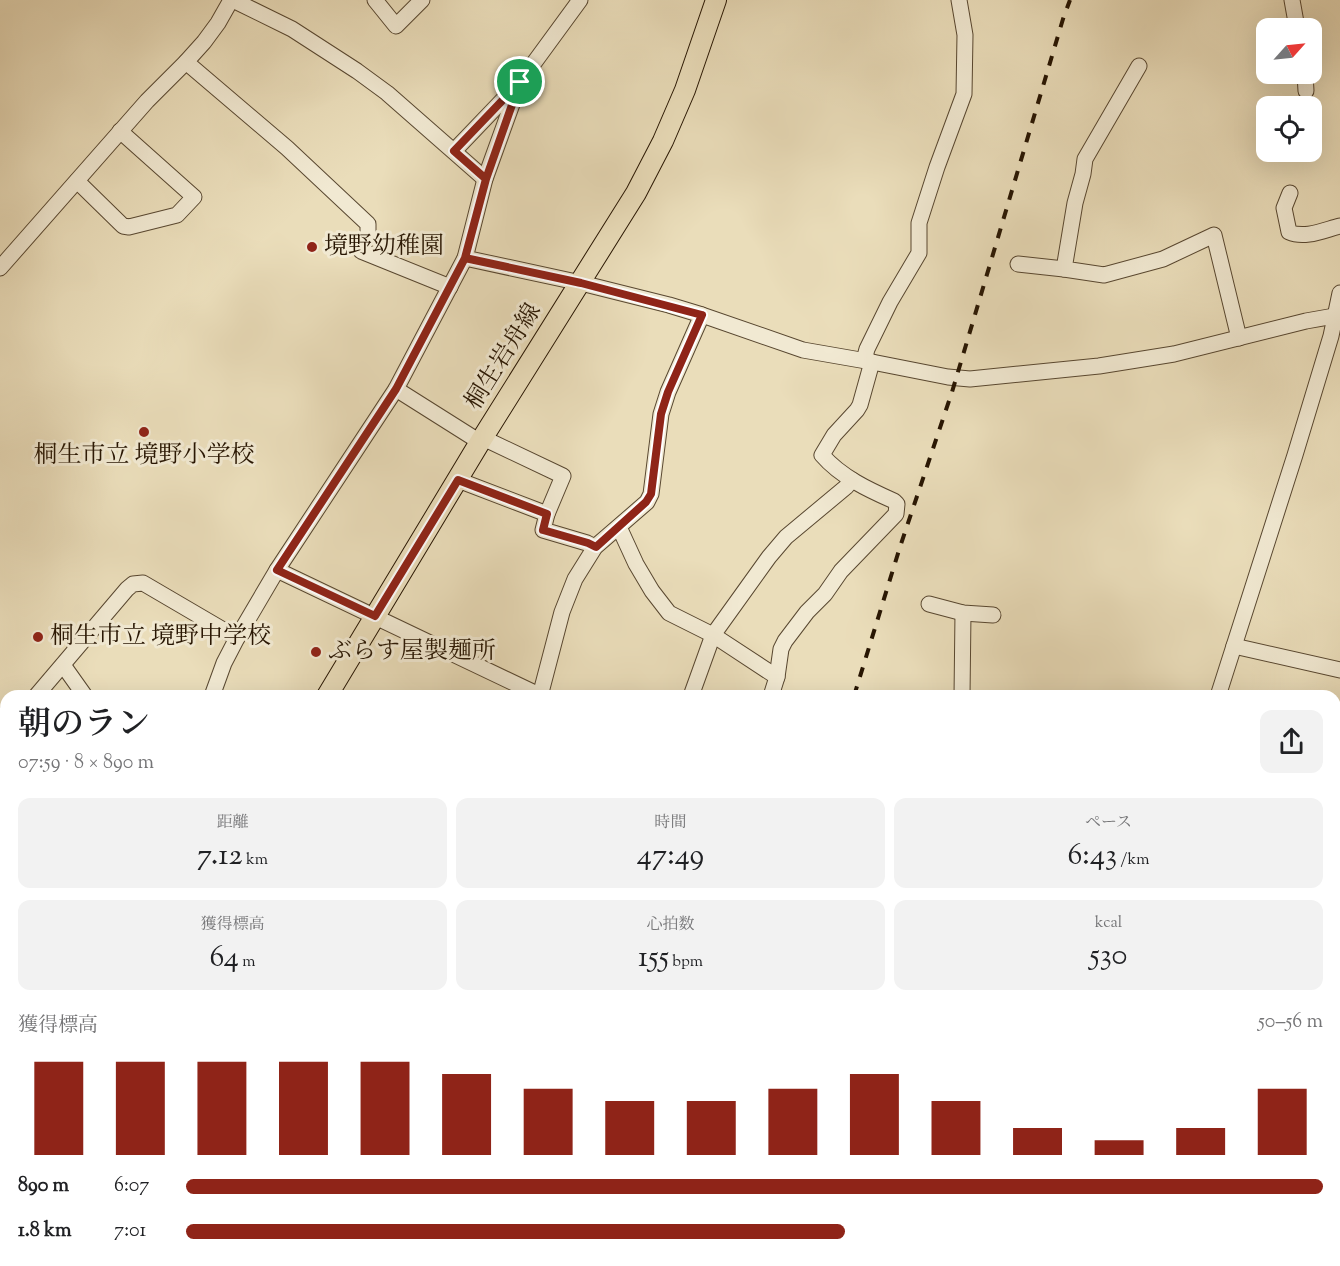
<!DOCTYPE html>
<html lang="ja">
<head>
<meta charset="utf-8">
<style>
	body { margin:0; font-family:"Sorts Mill Goudy","Noto Serif JP",serif; background:#f2f2f2; color:#202124; height:100vh; display:flex; flex-direction:column; font-size:22px; white-space:nowrap }
	* { box-sizing:border-box; margin:0 }
	p { font-size:20px; color:#757577 }
	.icon { flex:none; width:33px; height:33px; fill:none; stroke:currentColor; stroke-width:2; stroke-linecap:round; stroke-linejoin:round }
	.map { position:relative; flex:1; overflow:hidden }
	.side { position:absolute; left:0px; top:690px; width:1341px; height:576px; display:flex; flex-direction:column; background:#fff; border-radius:18px 18px 0 0; box-shadow:0 6px 24px #0002 }
	.side>* { flex:none }
	.needle { width:39px; rotate:63deg }
	.controls { position:absolute; left:1256px; top:18px; display:grid; gap:12px }
	.controls a { display:grid; place-items:center; width:66px; height:66px; border-radius:12px; background:#fff; box-shadow:0 6px 24px #0002; font-size:30px }
	.pin { position:absolute; display:grid; place-items:center; width:51px; height:51px; color:#fff; margin:-26px; border:3px solid #fff; border-radius:50%; box-shadow:0 2px 6px #0007 }
	.round { display:grid; place-items:center; flex:none; width:63px; height:63px; border-radius:12px; background:#f2f2f2 }
	.head { display:flex; align-items:center; justify-content:space-between; height:102px; padding:0 18px }
	h1 { font-size:33px; font-weight:600; line-height:45px }
	.figures { display:grid; grid-template-columns:repeat(3,1fr); gap:9px; height:102px; padding:6px 18px }
	.figures div { display:grid; align-content:center; border-radius:12px; background:#f2f2f2; text-align:center }
	.figures b { font-size:30px; font-weight:600 }
	.figures small { font-size:16px; font-weight:400 }
	.figures p { font-size:16px }
	.chart { height:168px; padding:12px 18px }
	.chart p { display:flex; justify-content:space-between }
	.chart svg { width:100%; height:108px; margin-top:6px; stroke:#8f2418; stroke-width:6 }
	ul { padding:0 18px; list-style:none; font-size:20px }
	li { display:grid; grid-template-columns:96px 72px 1fr; align-items:center; height:45px }
	li i { height:15px; border-radius:8px; background:#8f2418 }
	.map>svg:first-child { display:block }
	.water { fill:url(#water-ripples); stroke:#6b796d; stroke-width:1.5 }
	.lines { fill:none; stroke-linecap:round; stroke-linejoin:round }
	.stream { stroke:#6b796d; stroke-width:4 }
	.minor-casing { stroke:#584730; stroke-width:17 }
	.major-casing { stroke:#271502; stroke-width:22 }
	.minor { stroke:#f1e9d2; stroke-width:15 }
	.major { stroke:#eaddba; stroke-width:20 }
	.rail { stroke:#271502; stroke-width:4; stroke-dasharray:10 10; stroke-linecap:butt }
	.route-casing { stroke:#fff; stroke-width:12 }
	.route { stroke:#8f2418; stroke-width:8 }
	.poi-dot { fill:#8f2418; stroke:#f1e9d2; stroke-width:2 }
	.labels { text-anchor:middle; dominant-baseline:central; stroke-width:6; stroke-linejoin:round; paint-order:stroke }
	.poi-label { font-size:24px; fill:#271502; stroke:#f1e9d2; text-anchor:start }
	.street-label { font-size:24px; fill:#271502; stroke:#f1e9d2 }
</style>
</head>
<body>
<div class="map">
<svg width="1340" height="1266" viewBox="0 0 1340 1266">
	<defs>
		<pattern id="water-ripples" width="26" height="14" patternUnits="userSpaceOnUse" patternTransform="scale(1.5)"><rect width="26" height="14" fill="#98bbb5"/><path d="M2 4q2-2 4 0t4 0M15 11q2-2 4 0t4 0" fill="none" stroke="#83a09a"/></pattern>
	</defs>
	<rect width="100%" height="100%" fill="#eaddba"/>
	<filter id="stains"><feTurbulence type="fractalNoise" baseFrequency=".00333" numOctaves="4"/><feColorMatrix values="0 0 0 0 .2 0 0 0 0 .09 0 0 0 0 .02 0 0 0 .5 -.17"/></filter>
	<radialGradient id="worn" r=".72"><stop offset=".6" stop-color="#630" stop-opacity="0"/><stop offset="1" stop-color="#630" stop-opacity=".3"/></radialGradient>
	<g class="water">
		<polygon points="1340,980 1340,1042 1335,1050 1335,988"/>
		<polygon points="1204,1260 1290,1260 1288,1266 1202,1266"/>
	</g>
	<g class="lines">
		<g class="stream">
			<polyline points="0,1071 6,1076"/>
			<polyline points="204,1260 210,1266"/>
			<polyline points="1035,1260 1061,1266"/>
			<polyline points="1030,1266 1031,1260"/>
		</g>
		<defs>
			<g id="minor">
				<polyline points="233,0 292,29 357,71 387,93 485,179"/>
				<polyline points="375,0 396,26 422,0"/>
				<polyline points="1292,0 1297,28"/>
				<polyline points="186,62 287,148 368,224 368,234 361,251 450,287"/>
				<polyline points="1139,66 1085,159 1083,174 1075,203 1064,269 1104,275 1163,259 1214,235 1239,338"/>
				<polyline points="1305,74 1306,91"/>
				<polyline points="454,151 520,82 580,0"/>
				<polyline points="77,181 123,226 129,227 177,215 194,197 120,131"/>
				<path d="M1290 193 1284 208 1289 232C1305 239 1324 230 1340 226"/>
				<polyline points="465,258 581,283 669,305 702,315 803,350 872,362 948,377 970,379 1099,366 1174,354 1306,321 1340,315"/>
				<polyline points="1018,264 1064,269"/>
				<polyline points="0,268 147,101 186,62 204,42 218,23 231,0"/>
				<polyline points="864,360 867,349 890,302 919,253 919,223 937,167 964,94 965,35 959,0"/>
				<polyline points="396,389 480,442"/>
				<polyline points="458,480 547,514 563,476 483,438"/>
				<polyline points="547,514 543,530 587,543 595,547"/>
				<polyline points="619,527 636,564 652,591 669,613 713,635 777,677"/>
				<polyline points="277,570 541,696"/>
				<polyline points="929,604 963,613 993,615"/>
				<polyline points="1234,646 1340,670"/>
				<polyline points="63,665 85,696"/>
				<polyline points="36,696 127,589 133,584 143,583 237,638"/>
				<polyline points="212,696 224,663 237,638 277,570 396,389 465,258 485,179 520,82"/>
				<polyline points="540,696 562,612 575,579 595,547 647,502 651,494 661,414 668,392 702,315"/>
				<polyline points="691,696 713,635 769,557 786,537 846,487 852,480"/>
				<path d="M771 696 777 677 781 649 785 641 807 612 825 594 841 571 896 514 897 504 894 501C869 490 841 477 822 455L834 435 857 410 860 405 872 362"/>
				<polyline points="962,696 963,613"/>
				<polyline points="1218,696 1295,455 1331,336 1340,293"/>
				<polyline points="0,716 6,714"/>
				<polyline points="0,748 6,732"/>
				<polyline points="0,879 6,881"/>
				<polyline points="220,1260 226,1266"/>
				<polyline points="296,1266 297,1260"/>
				<polyline points="401,1266 403,1260"/>
				<polyline points="612,1266 612,1260"/>
				<polyline points="761,1266 764,1260"/>
				<polyline points="897,1266 901,1260"/>
			</g>
			<g id="major">
				<polyline points="327,696 480,442 636,193 663,141 685,90 716,0"/>
				<polyline points="0,1250 6,1236"/>
			</g>
		</defs>
		<use href="#minor" class="minor-casing"/>
		<use href="#major" class="major-casing"/>
		<use href="#minor" class="minor"/>
		<use href="#major" class="major"/>
		<g class="rail">
			<polyline points="854,696 900,547 952,392 1063,19 1070,0"/>
			<polyline points="667,1266 669,1260"/>
		</g>
	</g>
	<g class="lines">
		<defs>
			<polyline id="route" points="520,82 486,179 465,258 396,389 277,570 375,616 458,480 547,514 543,530 588,543 596,547 646,502 651,494 661,414 668,392 702,315 581,283 465,258 486,179 454,151 520,82"/>
		</defs>
		<use href="#route" class="route-casing"/>
		<use href="#route" class="route"/>
	</g>
	<g class="poi-dot">
		<circle cx="312" cy="247" r="6"/>
		<circle cx="144" cy="432" r="6"/>
		<circle cx="38" cy="637" r="6"/>
		<circle cx="316" cy="652" r="6"/>
	</g>
	<g class="labels">
		<g class="poi-label">
			<text x="324" y="247">境野幼稚園</text>
			<text x="144" y="456" text-anchor="middle">桐生市立 境野小学校</text>
			<text x="50" y="637">桐生市立 境野中学校</text>
			<text x="328" y="652">ぶらす屋製麺所</text>
		</g>
		<g class="street-label">
			<text transform="translate(504 357) rotate(-58)">桐生岩舟線</text>
		</g>
	</g>
	<rect width="100%" height="100%" filter="url(#stains)"/>
	<rect width="100%" height="100%" fill="url(#worn)"/>
</svg>
<div class="controls">
<a><svg class="needle" viewBox="-14 -14 28 28"><path d="M0-13l5 13h-10z" fill="#e53935"/><path d="M0 13l5-13h-10z" fill="#757577"/></svg></a>
<a><svg class="icon" aria-label="locate" viewBox="0 0 24 24"><circle cx="12" cy="12" r="6"/><path d="M12 2v4M12 18v4M2 12h4M18 12h4"/></svg></a>
</div>
<div class="pin" style="left:520px;top:82px;background:#1e9e55"><svg class="icon" aria-label="arrive" viewBox="0 0 24 24"><path d="M6 21V4h12l-3 4 3 4H6"/></svg></div>
<section class="side">
<div class="head"><div><h1>朝のラン</h1><p>07:59 · 8 × 890 m</p></div><a class="round"><svg class="icon" aria-label="share" viewBox="0 0 24 24"><path d="M12 15V3M7 8l5-5 5 5M5 13v7h14v-7"/></svg></a></div>
<div class="figures">
<div><p>距離</p><b>7.12<small> km</small></b></div>
<div><p>時間</p><b>47:49</b></div>
<div><p>ペース</p><b>6:43<small> /km</small></b></div>
</div>
<div class="figures">
<div><p>獲得標高</p><b>64<small> m</small></b></div>
<div><p>心拍数</p><b>155<small> bpm</small></b></div>
<div><p>kcal</p><b>530</b></div>
</div>
<div class="chart"><p><span>獲得標高</span>50–56 m</p>
<svg viewBox="0 0 160 44" preserveAspectRatio="none"><path d="M5 44V6M15 44V6M25 44V6M35 44V6M45 44V6M55 44V11M65 44V17M75 44V22M85 44V22M95 44V17M105 44V11M115 44V22M125 44V33M135 44V38M145 44V33M155 44V17"/></svg>
</div>
<ul>
<li><b>890 m</b>6:07<i style="width:100%"></i></li>
<li><b>1.8 km</b>7:01<i style="width:58%"></i></li>
</ul>
</section>
</div>
</body>
</html>
